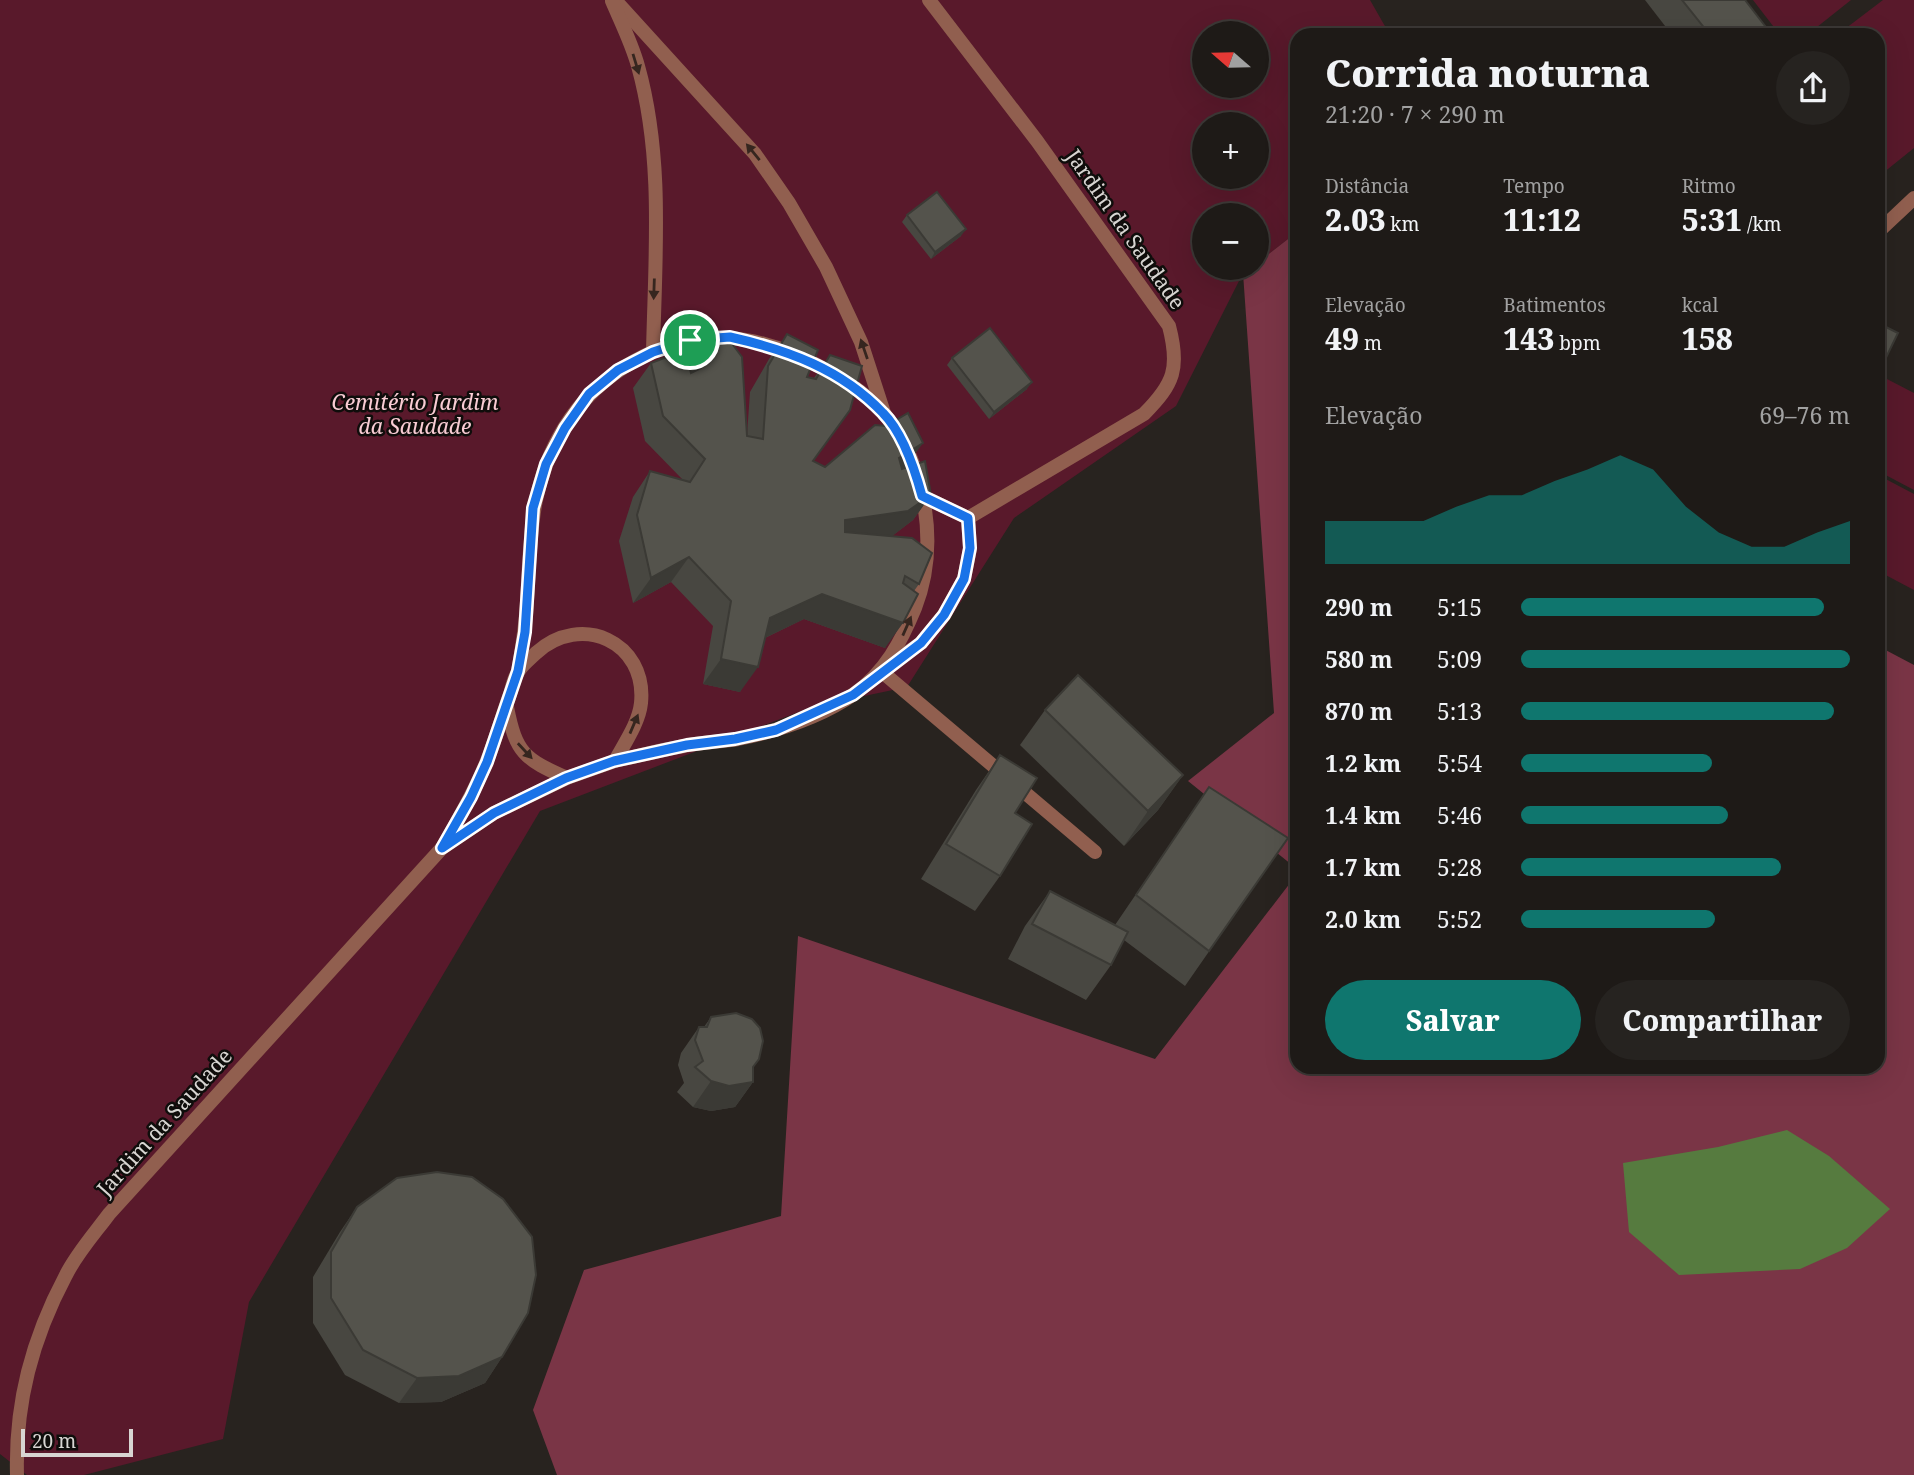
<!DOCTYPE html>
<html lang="pt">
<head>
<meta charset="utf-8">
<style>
	body { margin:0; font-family:"Noto Serif",serif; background:#262320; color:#f1f3f6; height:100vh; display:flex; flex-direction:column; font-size:26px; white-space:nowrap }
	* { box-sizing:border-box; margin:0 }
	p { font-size:23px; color:#a1a1a1 }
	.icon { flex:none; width:38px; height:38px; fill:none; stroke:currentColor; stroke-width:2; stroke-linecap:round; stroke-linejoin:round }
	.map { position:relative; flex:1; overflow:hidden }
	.drawer { position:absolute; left:1290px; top:28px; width:595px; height:1046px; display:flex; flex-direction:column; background:#1e1a17; border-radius:21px; box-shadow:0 7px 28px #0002,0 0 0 2px #3c3836 }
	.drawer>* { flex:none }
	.needle { width:46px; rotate:290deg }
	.tools { position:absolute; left:1192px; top:21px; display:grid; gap:14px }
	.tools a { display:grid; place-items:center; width:77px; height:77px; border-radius:50%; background:#1e1a17; box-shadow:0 7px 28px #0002,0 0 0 2px #3c3836; font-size:35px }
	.scale { position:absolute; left:21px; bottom:18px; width:112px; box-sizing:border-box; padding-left:7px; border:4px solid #d8d5d2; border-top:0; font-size:19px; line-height:24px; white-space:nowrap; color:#d8d5d2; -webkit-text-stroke:5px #0f0d0b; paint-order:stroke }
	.pin { position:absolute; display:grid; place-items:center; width:60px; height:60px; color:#fff; margin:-30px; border:4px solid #fff; border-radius:50%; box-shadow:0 2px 7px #0007 }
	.round { display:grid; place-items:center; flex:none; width:74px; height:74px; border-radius:37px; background:#262320 }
	.head { display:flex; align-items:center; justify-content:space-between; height:119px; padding:0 35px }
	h1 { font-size:38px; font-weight:800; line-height:52px }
	.stats { display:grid; grid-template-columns:repeat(3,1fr); gap:10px; height:119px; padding:7px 35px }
	.stats div { display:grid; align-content:center }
	.stats b { font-size:30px; font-weight:800 }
	.stats small { font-size:19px; font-weight:400 }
	.stats p { font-size:19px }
	.chart { height:196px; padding:14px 35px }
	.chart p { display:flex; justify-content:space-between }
	.chart svg { width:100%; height:126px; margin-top:7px; fill:#0f766e; opacity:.7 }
	.action { display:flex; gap:14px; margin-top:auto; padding:14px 35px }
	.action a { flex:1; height:80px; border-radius:42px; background:#0f766e; color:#fff; font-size:28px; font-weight:800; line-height:80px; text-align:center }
	.action a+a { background:#262320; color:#f1f3f6 }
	ul { padding:0 35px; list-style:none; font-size:23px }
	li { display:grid; grid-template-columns:112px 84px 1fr; align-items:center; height:52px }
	li i { height:18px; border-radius:9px; background:#0f766e }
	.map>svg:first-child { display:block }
	.green { fill:#59192b; fill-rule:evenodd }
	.forest { fill:#7a3546 }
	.water { fill:#567b3f }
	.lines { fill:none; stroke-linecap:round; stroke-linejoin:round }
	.service { stroke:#915f4f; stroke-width:14 }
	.wall { fill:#484741 }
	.shaded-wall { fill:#3b3a35 }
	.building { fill:#54534c; stroke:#3b3a35; stroke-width:2 }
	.oneway { fill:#36261f }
	.route-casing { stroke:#fff; stroke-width:14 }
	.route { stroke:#1a73e8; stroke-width:9 }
	.labels { text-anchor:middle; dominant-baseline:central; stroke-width:5; stroke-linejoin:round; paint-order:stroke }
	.street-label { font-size:21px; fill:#d8d5d2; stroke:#0f0d0b }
	.park-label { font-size:21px; font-style:italic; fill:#f9ccd4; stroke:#0f0d0b }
</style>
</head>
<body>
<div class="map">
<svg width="1914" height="1475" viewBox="0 0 1914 1475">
	<rect width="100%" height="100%" fill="#28231f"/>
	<g class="green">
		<path d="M0 0H1370L1390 35H1297V232L1257 263 1256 215H1204V268H1250L1243 273 1176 406 1014 518 907 687 812 707 540 811 249 1302 223 1439 84 1475H27L0 1454ZM1204 33H1256V86H1204ZM1204 124H1256V177H1204Z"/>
		<polygon points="1753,0 1851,0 1807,35 1780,35"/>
		<polygon points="1883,0 1914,0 1914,148 1878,177 1878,35 1837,35"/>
		<polygon points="1885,378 1914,393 1914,490 1878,471 1878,392"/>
		<polygon points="1878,475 1914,494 1914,590 1878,571"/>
	</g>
	<g class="forest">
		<polygon points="1297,232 1297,869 1188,781 1274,713 1243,273 1250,268 1256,268 1257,263"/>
		<polygon points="1878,646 1914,665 1914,1475 557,1475 533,1410 584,1270 781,1216 798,936 1155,1059 1297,874 1297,1068 1878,1068"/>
	</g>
	<polygon class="water" points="1787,1130 1829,1156 1890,1209 1847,1248 1800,1269 1679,1275 1629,1232 1623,1163 1718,1147"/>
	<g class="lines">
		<g class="service">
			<polyline points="615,0 755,154 789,203 826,267 861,342 884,413"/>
			<path d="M929 0 1037 141 1169 326C1180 368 1174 384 1144 414L968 518"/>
			<path d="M612 1C621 22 632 44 638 66 664 159 655 257 653 352"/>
			<polyline points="1878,232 1914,198"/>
			<polyline points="922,496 968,518"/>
			<polyline points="968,518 970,549 964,579 944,615 921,643 881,671 1095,852"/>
			<path d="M518 672C522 648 526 625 527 601 531 536 529 486 564 428 598 373 663 334 729 338 763 340 800 355 830 372 847 381 874 400 886 416 927 469 939 546 915 608 901 642 885 672 854 694 821 717 777 731 738 739 720 742 702 742 684 746 661 750 638 756 615 761"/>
			<path d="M507 707C516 753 524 759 567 778"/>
			<path d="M17 1475C15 1403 32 1339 66 1275 77 1253 95 1233 109 1214L442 848C458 820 474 793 486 763 495 742 501 719 509 697 512 689 513 679 518 672 522 665 531 658 536 653 581 612 647 642 641 703 639 723 624 744 615 761L567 778 494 813 442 848"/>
		</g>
	</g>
	<g class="wall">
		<polygon points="1645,0 1745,0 1772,35 1672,35"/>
		<polygon points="907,215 961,236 931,259 902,222"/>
		<polygon points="787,334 807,377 814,378 830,355 850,410 813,461 825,467 904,469 931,495 913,520 892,536 919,584 914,591 885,648 804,619 765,638 740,692 703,684 713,626 671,582 633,603 619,541 633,497 650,471 683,480 645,441 633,388 651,363 687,357 696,344 747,435 750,392 769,359"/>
		<polygon points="952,358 1027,389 989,419 947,365"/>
		<polygon points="1045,710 1183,775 1158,810 1124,846 1020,745"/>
		<polygon points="1000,755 1015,813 1000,876 975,911 921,879 976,790"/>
		<polygon points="1209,787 1288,838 1185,986 1124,940 1111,965 1086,1000 1008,959 1025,926 1050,891 1115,925"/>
		<polygon points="711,1017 753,1067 753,1082 735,1107 711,1111 693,1107 677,1092 684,1083 678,1065 681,1053 699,1027 704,1027"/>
		<polygon points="357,1207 502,1357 485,1383 441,1402 399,1403 345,1375 313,1323 313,1277 340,1232"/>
	</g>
	<g class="shaded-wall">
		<polygon points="966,229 961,236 931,259 935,252"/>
		<polygon points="1032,382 1027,389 989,419 994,412"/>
		<polygon points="923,443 905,468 881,483 899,458"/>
		<polygon points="931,495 913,520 891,537 828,546 845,520"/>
		<polygon points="689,557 671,582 633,603 651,578"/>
		<polygon points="822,594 903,623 885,648 804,619 752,644 770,618"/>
		<polygon points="721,659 758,667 740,692 703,684"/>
		<polygon points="1183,775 1158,810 1124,846 1148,811"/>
		<polygon points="711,1081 753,1082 735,1107 711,1111 693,1107"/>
		<polygon points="502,1357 485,1383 441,1402 399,1403 417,1378"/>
	</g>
	<g class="building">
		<polygon points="1682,0 1745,0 1772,35 1710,35"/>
		<polygon points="937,192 966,229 935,252 907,215"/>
		<polygon points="1878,323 1898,333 1878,374"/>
		<polygon points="990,328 1032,382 994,412 952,358"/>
		<polygon points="724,333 742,357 747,436 763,439 768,366 787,334 818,350 807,377 816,379 830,355 862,366 850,410 813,461 825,467 875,425 886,426 908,413 923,443 899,458 902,469 925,461 931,495 908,511 845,520 845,532 912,538 932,553 919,584 905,576 903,583 918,594 903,623 822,594 770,618 758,667 721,659 731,601 689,557 651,578 637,515 650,471 690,482 705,459 663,416 651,363 685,350 691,373 701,368 696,344"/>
		<polygon points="1078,675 1183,775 1148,811 1045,710"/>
		<polygon points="1000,755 1037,778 1015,813 1032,824 1000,876 946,844"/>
		<polygon points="1209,787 1288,838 1209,951 1136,895"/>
		<polygon points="1050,891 1128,932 1111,965 1032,924"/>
		<polygon points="736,1013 752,1019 760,1028 763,1041 759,1059 753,1067 753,1082 729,1086 711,1081 695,1067 703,1061 695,1040 699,1027 707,1027 711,1017"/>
		<polygon points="437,1172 472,1177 503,1199 532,1237 536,1275 528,1313 502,1357 459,1376 417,1378 363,1350 331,1298 331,1252 357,1207 397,1178"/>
	</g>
	<defs><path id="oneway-solid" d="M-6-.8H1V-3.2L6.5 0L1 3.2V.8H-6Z" transform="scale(1.75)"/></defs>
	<g class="oneway">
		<use href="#oneway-solid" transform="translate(636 64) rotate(73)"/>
		<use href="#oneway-solid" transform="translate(753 152) rotate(-129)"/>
		<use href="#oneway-solid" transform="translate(654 289) rotate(92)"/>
		<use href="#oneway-solid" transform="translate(864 349) rotate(-109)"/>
		<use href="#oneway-solid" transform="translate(907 626) rotate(-66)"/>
		<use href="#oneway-solid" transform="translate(634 724) rotate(-67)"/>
		<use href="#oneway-solid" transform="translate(525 751) rotate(47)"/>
	</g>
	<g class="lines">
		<defs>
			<path id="route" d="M730 337C788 350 841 369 883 413 902 432 915 470 922 496L968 518 970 548 964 579 944 615 921 643 853 695 776 730 735 739 687 745 614 761 566 778 494 813 442 848 471 797 487 762 518 671 525 632 533 508 546 464 565 428 589 394 618 370 653 352 690 340Z"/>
		</defs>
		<use href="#route" class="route-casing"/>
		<use href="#route" class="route"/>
	</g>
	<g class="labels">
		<g class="street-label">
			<text transform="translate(1126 229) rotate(55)">Jardim da Saudade</text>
			<text transform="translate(164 1122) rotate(-48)">Jardim da Saudade</text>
		</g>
		<g class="park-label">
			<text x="415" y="402">Cemitério Jardim<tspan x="415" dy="24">da Saudade</tspan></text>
		</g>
	</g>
</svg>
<div class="tools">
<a><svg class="needle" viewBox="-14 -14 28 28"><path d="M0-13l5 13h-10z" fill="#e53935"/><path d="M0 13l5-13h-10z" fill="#a1a1a1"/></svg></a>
<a>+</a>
<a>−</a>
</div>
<div class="scale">20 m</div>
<div class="pin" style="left:690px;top:340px;background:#1e9e55"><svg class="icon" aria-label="arrive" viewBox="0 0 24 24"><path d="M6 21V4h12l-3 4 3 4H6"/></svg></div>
<section class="drawer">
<div class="head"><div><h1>Corrida noturna</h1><p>21:20 · 7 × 290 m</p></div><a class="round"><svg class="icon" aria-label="share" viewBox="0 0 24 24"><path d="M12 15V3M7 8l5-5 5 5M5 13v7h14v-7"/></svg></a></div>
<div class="stats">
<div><p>Distância</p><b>2.03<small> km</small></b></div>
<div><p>Tempo</p><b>11:12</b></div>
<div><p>Ritmo</p><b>5:31<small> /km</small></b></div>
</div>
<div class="stats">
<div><p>Elevação</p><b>49<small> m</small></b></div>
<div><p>Batimentos</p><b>143<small> bpm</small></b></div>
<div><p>kcal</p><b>158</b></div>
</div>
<div class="chart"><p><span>Elevação</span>69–76 m</p>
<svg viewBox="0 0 160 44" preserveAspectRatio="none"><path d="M0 44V29L10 29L20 29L30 29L40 24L50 20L60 20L70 15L80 11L90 6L100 11L110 24L120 33L130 38L140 38L150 33L160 29V44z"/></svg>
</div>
<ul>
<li><b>290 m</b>5:15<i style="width:92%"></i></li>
<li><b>580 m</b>5:09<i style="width:100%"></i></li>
<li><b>870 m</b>5:13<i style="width:95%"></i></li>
<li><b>1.2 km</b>5:54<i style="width:58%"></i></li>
<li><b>1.4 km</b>5:46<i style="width:63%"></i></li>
<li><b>1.7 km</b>5:28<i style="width:79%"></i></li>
<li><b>2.0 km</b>5:52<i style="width:59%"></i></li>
</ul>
<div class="action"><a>Salvar</a><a>Compartilhar</a></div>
</section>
</div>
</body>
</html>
